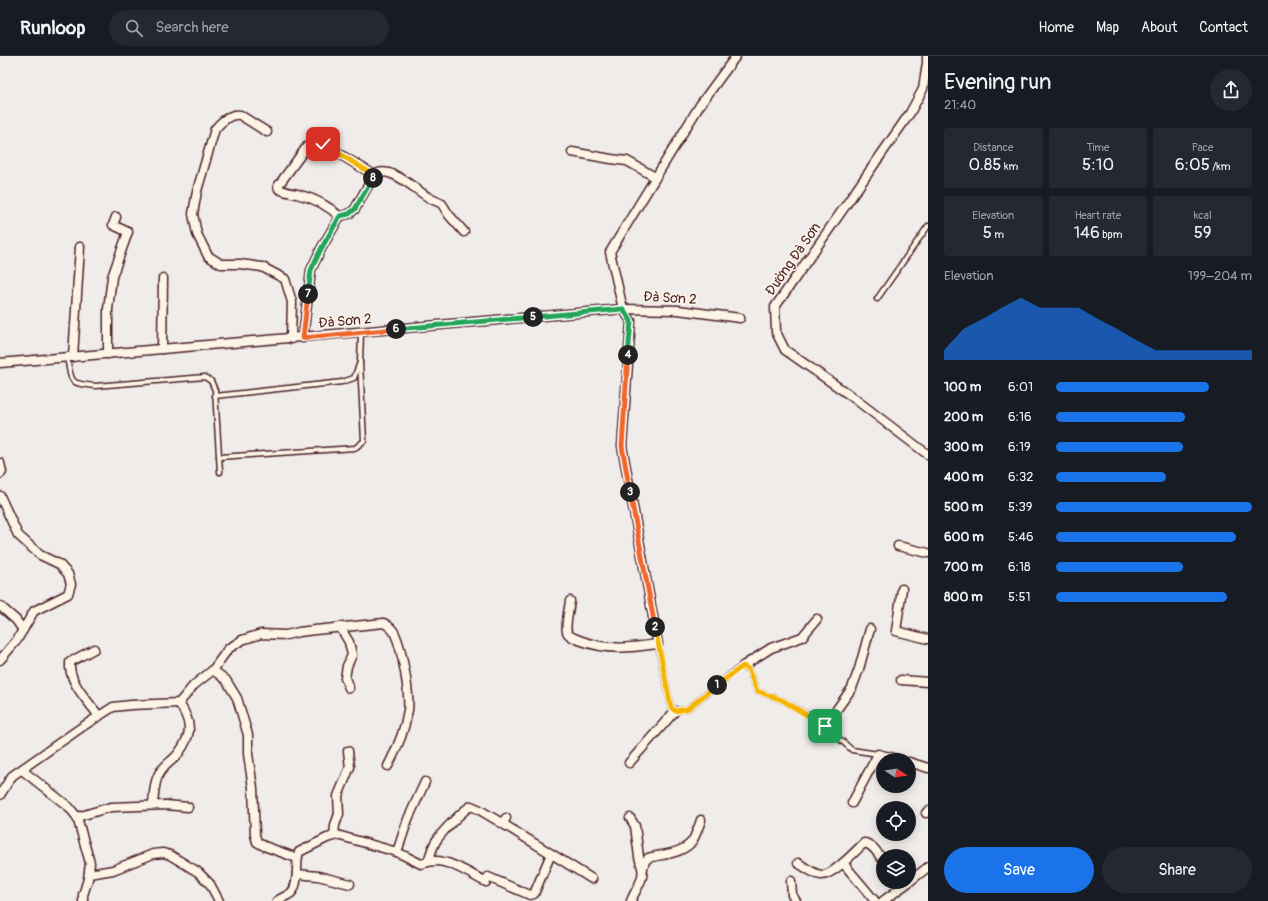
<!DOCTYPE html>
<html lang="en">
<head>
<meta charset="utf-8">
<style>
	body { margin:0; font-family:Pangolin,sans-serif; background:#242831; color:#f1f3f6; height:100vh; display:flex; flex-direction:column; font-size:15px; white-space:nowrap }
	* { box-sizing:border-box; margin:0 }
	p { font-size:13px; color:#9ea1a6 }
	.icon { flex:none; width:22px; height:22px; fill:none; stroke:currentColor; stroke-width:2; stroke-linecap:round; stroke-linejoin:round }
	.map { position:relative; flex:1; overflow:hidden }
	.sheet { display:flex; flex-direction:column; background:#171b24; width:340px }
	.sheet>* { flex:none }
	.needle { width:26px; rotate:102deg }
	.buttons { position:absolute; left:876px; top:697px; display:grid; gap:8px }
	.buttons a { display:grid; place-items:center; width:40px; height:40px; border-radius:50%; background:#171b24; box-shadow:0 2px 10px #0003; font-size:20px }
	.pin { position:absolute; display:grid; place-items:center; width:34px; height:34px; color:#fff; margin:-17px; border-radius:8px; box-shadow:0 2px 6px #0006 }
	.km { position:absolute; width:20px; height:20px; margin:-10px; border-radius:50%; background:#222; color:#fff; font-size:11px; line-height:20px; text-align:center }
	.round { display:grid; place-items:center; flex:none; width:42px; height:42px; border-radius:21px; background:#242831 }
	.head { display:flex; align-items:center; justify-content:space-between; height:68px; padding:0 16px }
	h1 { font-size:22px; font-weight:600; line-height:30px }
	.figures { display:grid; grid-template-columns:repeat(3,1fr); gap:6px; height:68px; padding:4px 16px }
	.figures div { display:grid; align-content:center; border-radius:4px; background:#242831; text-align:center }
	.figures b { font-size:17px; font-weight:600 }
	.figures small { font-size:11px; font-weight:400 }
	.figures p { font-size:11px }
	.chart { height:112px; padding:8px 16px }
	.chart p { display:flex; justify-content:space-between }
	.chart svg { width:100%; height:72px; margin-top:4px; fill:#1a73e8; opacity:.7 }
	.button { display:flex; gap:8px; margin-top:auto; padding:8px 16px }
	.button a { flex:1; height:46px; border-radius:24px; background:#1a73e8; color:#fff; font-size:16px; font-weight:600; line-height:46px; text-align:center }
	.button a+a { background:#242831; color:#f1f3f6 }
	ul { padding:0 16px; list-style:none; font-size:13px }
	li { display:grid; grid-template-columns:64px 48px 1fr; align-items:center; height:30px }
	li i { height:10px; border-radius:5px; background:#1a73e8 }
	header { display:flex; align-items:center; gap:24px; box-sizing:border-box; height:56px; padding:0 20px; background:#171b24; border-bottom:1px solid #363941 }
	header strong { font-size:19px }
	nav { display:flex; gap:22px; margin-inline-start:auto; font-size:14px }
	.search { width:280px; height:36px; background:#242831; display:flex; align-items:center; gap:10px; box-sizing:border-box; padding:0 14px; border-radius:22px; color:#9ea1a6; font-size:15px }
	main { display:flex; flex:1; min-height:0 }
	.map>svg:first-child { display:block }
	.lines { fill:none; stroke-linecap:round; stroke-linejoin:round }
	.service-casing { stroke:#4a1f2b; stroke-width:7 }
	.minor-casing { stroke:#4a1f2b; stroke-width:11 }
	.service { stroke:#fcf5e5; stroke-width:4 }
	.minor { stroke:#fcf5e5; stroke-width:8 }
	.split-1-casing { stroke:#fff; stroke-width:8 }
	.split-2-casing { stroke:#fff; stroke-width:8 }
	.split-3-casing { stroke:#fff; stroke-width:8 }
	.split-4-casing { stroke:#fff; stroke-width:8 }
	.split-5-casing { stroke:#fff; stroke-width:8 }
	.split-6-casing { stroke:#fff; stroke-width:8 }
	.split-7-casing { stroke:#fff; stroke-width:8 }
	.split-8-casing { stroke:#fff; stroke-width:8 }
	.split-9-casing { stroke:#fff; stroke-width:8 }
	.split-1 { stroke:#f5b400; stroke-width:5 }
	.split-2 { stroke:#f5b400; stroke-width:5 }
	.split-3 { stroke:#f0652b; stroke-width:5 }
	.split-4 { stroke:#f0652b; stroke-width:5 }
	.split-5 { stroke:#22a559; stroke-width:5 }
	.split-6 { stroke:#22a559; stroke-width:5 }
	.split-7 { stroke:#f0652b; stroke-width:5 }
	.split-8 { stroke:#22a559; stroke-width:5 }
	.split-9 { stroke:#f5b400; stroke-width:5 }
	.labels { text-anchor:middle; dominant-baseline:central; stroke-width:3; stroke-linejoin:round; paint-order:stroke }
	.street-label { font-size:14px; fill:#4a1f2b; stroke:#fcf5e5 }
</style>
</head>
<body>
<header>
<strong>Runloop</strong>
<div class="search"><svg class="icon" aria-label="search" viewBox="0 0 24 24"><circle cx="10" cy="10" r="6"/><path d="M15 15l6 6"/></svg>Search here</div>
<nav><a>Home</a><a>Map</a><a>About</a><a>Contact</a></nav>
</header>
<main>
<div class="map">
<svg width="928" height="845" viewBox="0 0 928 845">
	<rect width="100%" height="100%" fill="#f0ece9"/>
	<filter id="ink" filterUnits="userSpaceOnUse"><feTurbulence type="fractalNoise" baseFrequency=".025" numOctaves="2"/><feDisplacementMap in="SourceGraphic" scale="8" xChannelSelector="R" yChannelSelector="G"/><feConvolveMatrix kernelMatrix="1 2 1 2 8 2 1 2 1" color-interpolation-filters="sRGB"/></filter>
	<g filter="url(#ink)">
		<g class="lines">
			<defs>
				<g id="service">
					<polyline points="877,243 928,170"/>
					<path d="M67 301C72 327 68 327 95 330L205 321 211 325 215 334 220 416"/>
					<polyline points="215,340 342,326 354,322 360,306 361,277"/>
					<polyline points="219,401 355,392 364,385 360,306"/>
					<polyline points="658,588 671,651 675,655 687,653 736,614 743,610 748,613 757,635 782,644 806,658 825,670 852,694 878,698"/>
				</g>
				<g id="minor">
					<polyline points="927,0 927,7 923,33 910,57 775,251 776,276 785,294 851,340 927,398"/>
					<path d="M267 76 240 59C230 57 221 66 215 73L197 135 193 158 197 178 208 200 221 208H240L262 211 285 223 292 246 291 283"/>
					<polyline points="572,96 611,103 627,105 655,121"/>
					<path d="M340 161C328 149 313 142 297 138 291 137 285 136 279 133L278 130 308 89 313 87 323 88 374 119"/>
					<path d="M303 282 311 214 321 193 340 160 349 158 355 153 374 119C390 108 414 133 428 141 432 144 437 145 442 148L449 159 464 176"/>
					<polyline points="162,293 163,222"/>
					<polyline points="108,298 108,253 112,221 128,176 113,169 116,161"/>
					<polyline points="73,301 80,191"/>
					<polyline points="0,307 623,253 678,254 740,262"/>
					<polyline points="0,407 2,416 0,418"/>
					<polyline points="0,440 18,479 40,499 59,508 68,518 71,528 68,538 34,555 17,584 0,604"/>
					<polyline points="898,490 928,497"/>
					<polyline points="902,533 896,575 928,583"/>
					<path d="M570 545C569 553 565 570 567 576 569 581 575 582 579 584 608 595 629 592 658 588L622 390 631 265 623 253 610 196 700 49 736 0"/>
					<polyline points="0,550 16,564 23,574"/>
					<polyline points="340,571 349,586 352,599 347,610 345,622 349,632"/>
					<path d="M94 593 70 606C68 626 88 645 99 660"/>
					<polyline points="743,610 771,592 802,581 817,563"/>
					<path d="M213 614 228 593 242 584 261 578 286 579 299 576 315 574 384 567C389 570 393 573 395 578 402 593 410 638 408 654 405 674 397 693 388 710"/>
					<polyline points="901,624 928,626"/>
					<polyline points="825,670 852,632 859,613 870,573"/>
					<polyline points="909,706 928,712"/>
					<polyline points="629,707 675,655"/>
					<polyline points="22,714 69,751 77,761 90,807 88,823 83,839 83,845"/>
					<polyline points="0,739 12,720 82,671 113,651 131,649 179,647 194,629 213,614 226,624 237,642 248,679 248,698 253,732 255,779 257,786 264,790 297,802"/>
					<polyline points="852,747 878,698 902,704"/>
					<path d="M153 749C154 739 154 725 160 716 165 709 173 704 178 698 193 678 192 667 179 647"/>
					<polyline points="926,757 928,755"/>
					<polyline points="77,761 111,751 166,749 188,751"/>
					<polyline points="630,762 635,770 639,801 642,812"/>
					<polyline points="500,766 592,823"/>
					<polyline points="334,780 335,769 339,758 338,740 350,711 348,695"/>
					<polyline points="397,796 408,763 425,726"/>
					<path d="M428 806C430 799 432 792 436 785 441 777 462 755 471 750L478 753 500 766H503L506 762"/>
					<path d="M798 807C805 811 813 818 821 819 831 821 856 795 864 787 873 788 877 797 883 804"/>
					<polyline points="843,807 875,845"/>
					<polyline points="89,818 113,814 153,798 163,797 170,799 198,816 210,828 219,845"/>
					<polyline points="297,818 318,820 350,828"/>
					<polyline points="791,825 792,839 796,845"/>
					<polyline points="909,826 928,811"/>
					<path d="M277 845C281 842 287 840 291 837 300 828 295 807 299 796L327 782 337 779 397 796 421 808C426 806 431 805 436 805 451 805 472 819 486 826L488 821 530 839 534 838 551 798"/>
					<path d="M631 845C634 837 640 829 642 821 643 814 642 807 648 802 662 798 684 798 693 784 696 778 699 770 701 764"/>
					<polyline points="883,845 909,826"/>
				</g>
			</defs>
			<use href="#service" class="service-casing"/>
			<use href="#minor" class="minor-casing"/>
			<use href="#service" class="service"/>
			<use href="#minor" class="minor"/>
		</g>
	</g>
	<g class="lines" filter="url(#ink)">
		<defs>
			<polyline id="split-1" points="717,629 743,610 748,613 757,635 782,644 825,670"/>
			<polyline id="split-2" points="655,571 671,651 675,655 687,653 717,629"/>
			<polyline id="split-3" points="630,436 655,571"/>
			<polyline id="split-4" points="628,299 622,390 630,436"/>
			<polyline id="split-5" points="533,261 623,253 631,265 628,299"/>
			<polyline id="split-6" points="396,273 533,261"/>
			<polyline id="split-7" points="308,238 303,282 396,273"/>
			<polyline id="split-8" points="308,238 311,214 321,193 340,160 349,158 355,153 373,122"/>
			<polyline id="split-9" points="323,88 374,119 373,122"/>
		</defs>
		<use href="#split-1" class="split-1-casing"/>
		<use href="#split-2" class="split-2-casing"/>
		<use href="#split-3" class="split-3-casing"/>
		<use href="#split-4" class="split-4-casing"/>
		<use href="#split-5" class="split-5-casing"/>
		<use href="#split-6" class="split-6-casing"/>
		<use href="#split-7" class="split-7-casing"/>
		<use href="#split-8" class="split-8-casing"/>
		<use href="#split-9" class="split-9-casing"/>
		<use href="#split-1" class="split-1"/>
		<use href="#split-2" class="split-2"/>
		<use href="#split-3" class="split-3"/>
		<use href="#split-4" class="split-4"/>
		<use href="#split-5" class="split-5"/>
		<use href="#split-6" class="split-6"/>
		<use href="#split-7" class="split-7"/>
		<use href="#split-8" class="split-8"/>
		<use href="#split-9" class="split-9"/>
	</g>
	<g class="labels">
		<g class="street-label">
			<text transform="translate(793 203) rotate(-55)">Đường Đà Sơn</text>
			<text transform="translate(670 242) rotate(3)">Đà Sơn 2</text>
			<text transform="translate(345 265) rotate(-5)">Đà Sơn 2</text>
		</g>
	</g>
</svg>
<div class="buttons">
<a><svg class="needle" viewBox="-14 -14 28 28"><path d="M0-13l5 13h-10z" fill="#e53935"/><path d="M0 13l5-13h-10z" fill="#9ea1a6"/></svg></a>
<a><svg class="icon" aria-label="locate" viewBox="0 0 24 24"><circle cx="12" cy="12" r="6"/><path d="M12 2v4M12 18v4M2 12h4M18 12h4"/></svg></a>
<a><svg class="icon" aria-label="layers" viewBox="0 0 24 24"><path d="M12 4l9 5-9 5-9-5zM3 14l9 5 9-5"/></svg></a>
</div>
<div class="pin" style="left:825px;top:670px;background:#1e9e55"><svg class="icon" aria-label="arrive" viewBox="0 0 24 24"><path d="M6 21V4h12l-3 4 3 4H6"/></svg></div>
<div class="pin" style="left:323px;top:88px;background:#d93025"><svg class="icon" aria-label="check" viewBox="0 0 24 24"><path d="M5 12l5 5 9-10"/></svg></div>
<b class="km" style="left:717px;top:629px">1</b>
<b class="km" style="left:655px;top:571px">2</b>
<b class="km" style="left:630px;top:436px">3</b>
<b class="km" style="left:628px;top:299px">4</b>
<b class="km" style="left:533px;top:261px">5</b>
<b class="km" style="left:396px;top:273px">6</b>
<b class="km" style="left:308px;top:238px">7</b>
<b class="km" style="left:373px;top:122px">8</b>
</div>
<section class="sheet">
<div class="head"><div><h1>Evening run</h1><p>21:40</p></div><a class="round"><svg class="icon" aria-label="share" viewBox="0 0 24 24"><path d="M12 15V3M7 8l5-5 5 5M5 13v7h14v-7"/></svg></a></div>
<div class="figures">
<div><p>Distance</p><b>0.85<small> km</small></b></div>
<div><p>Time</p><b>5:10</b></div>
<div><p>Pace</p><b>6:05<small> /km</small></b></div>
</div>
<div class="figures">
<div><p>Elevation</p><b>5<small> m</small></b></div>
<div><p>Heart rate</p><b>146<small> bpm</small></b></div>
<div><p>kcal</p><b>59</b></div>
</div>
<div class="chart"><p><span>Elevation</span>199–204 m</p>
<svg viewBox="0 0 160 44" preserveAspectRatio="none"><path d="M0 44V38L10 25L20 19L30 12L40 6L50 12L60 12L70 12L80 19L90 25L100 32L110 38L120 38L130 38L140 38L150 38L160 38V44z"/></svg>
</div>
<ul>
<li><b>100 m</b>6:01<i style="width:78%"></i></li>
<li><b>200 m</b>6:16<i style="width:66%"></i></li>
<li><b>300 m</b>6:19<i style="width:65%"></i></li>
<li><b>400 m</b>6:32<i style="width:56%"></i></li>
<li><b>500 m</b>5:39<i style="width:100%"></i></li>
<li><b>600 m</b>5:46<i style="width:92%"></i></li>
<li><b>700 m</b>6:18<i style="width:65%"></i></li>
<li><b>800 m</b>5:51<i style="width:87%"></i></li>
</ul>
<div class="button"><a>Save</a><a>Share</a></div>
</section>
</main>
</body>
</html>
